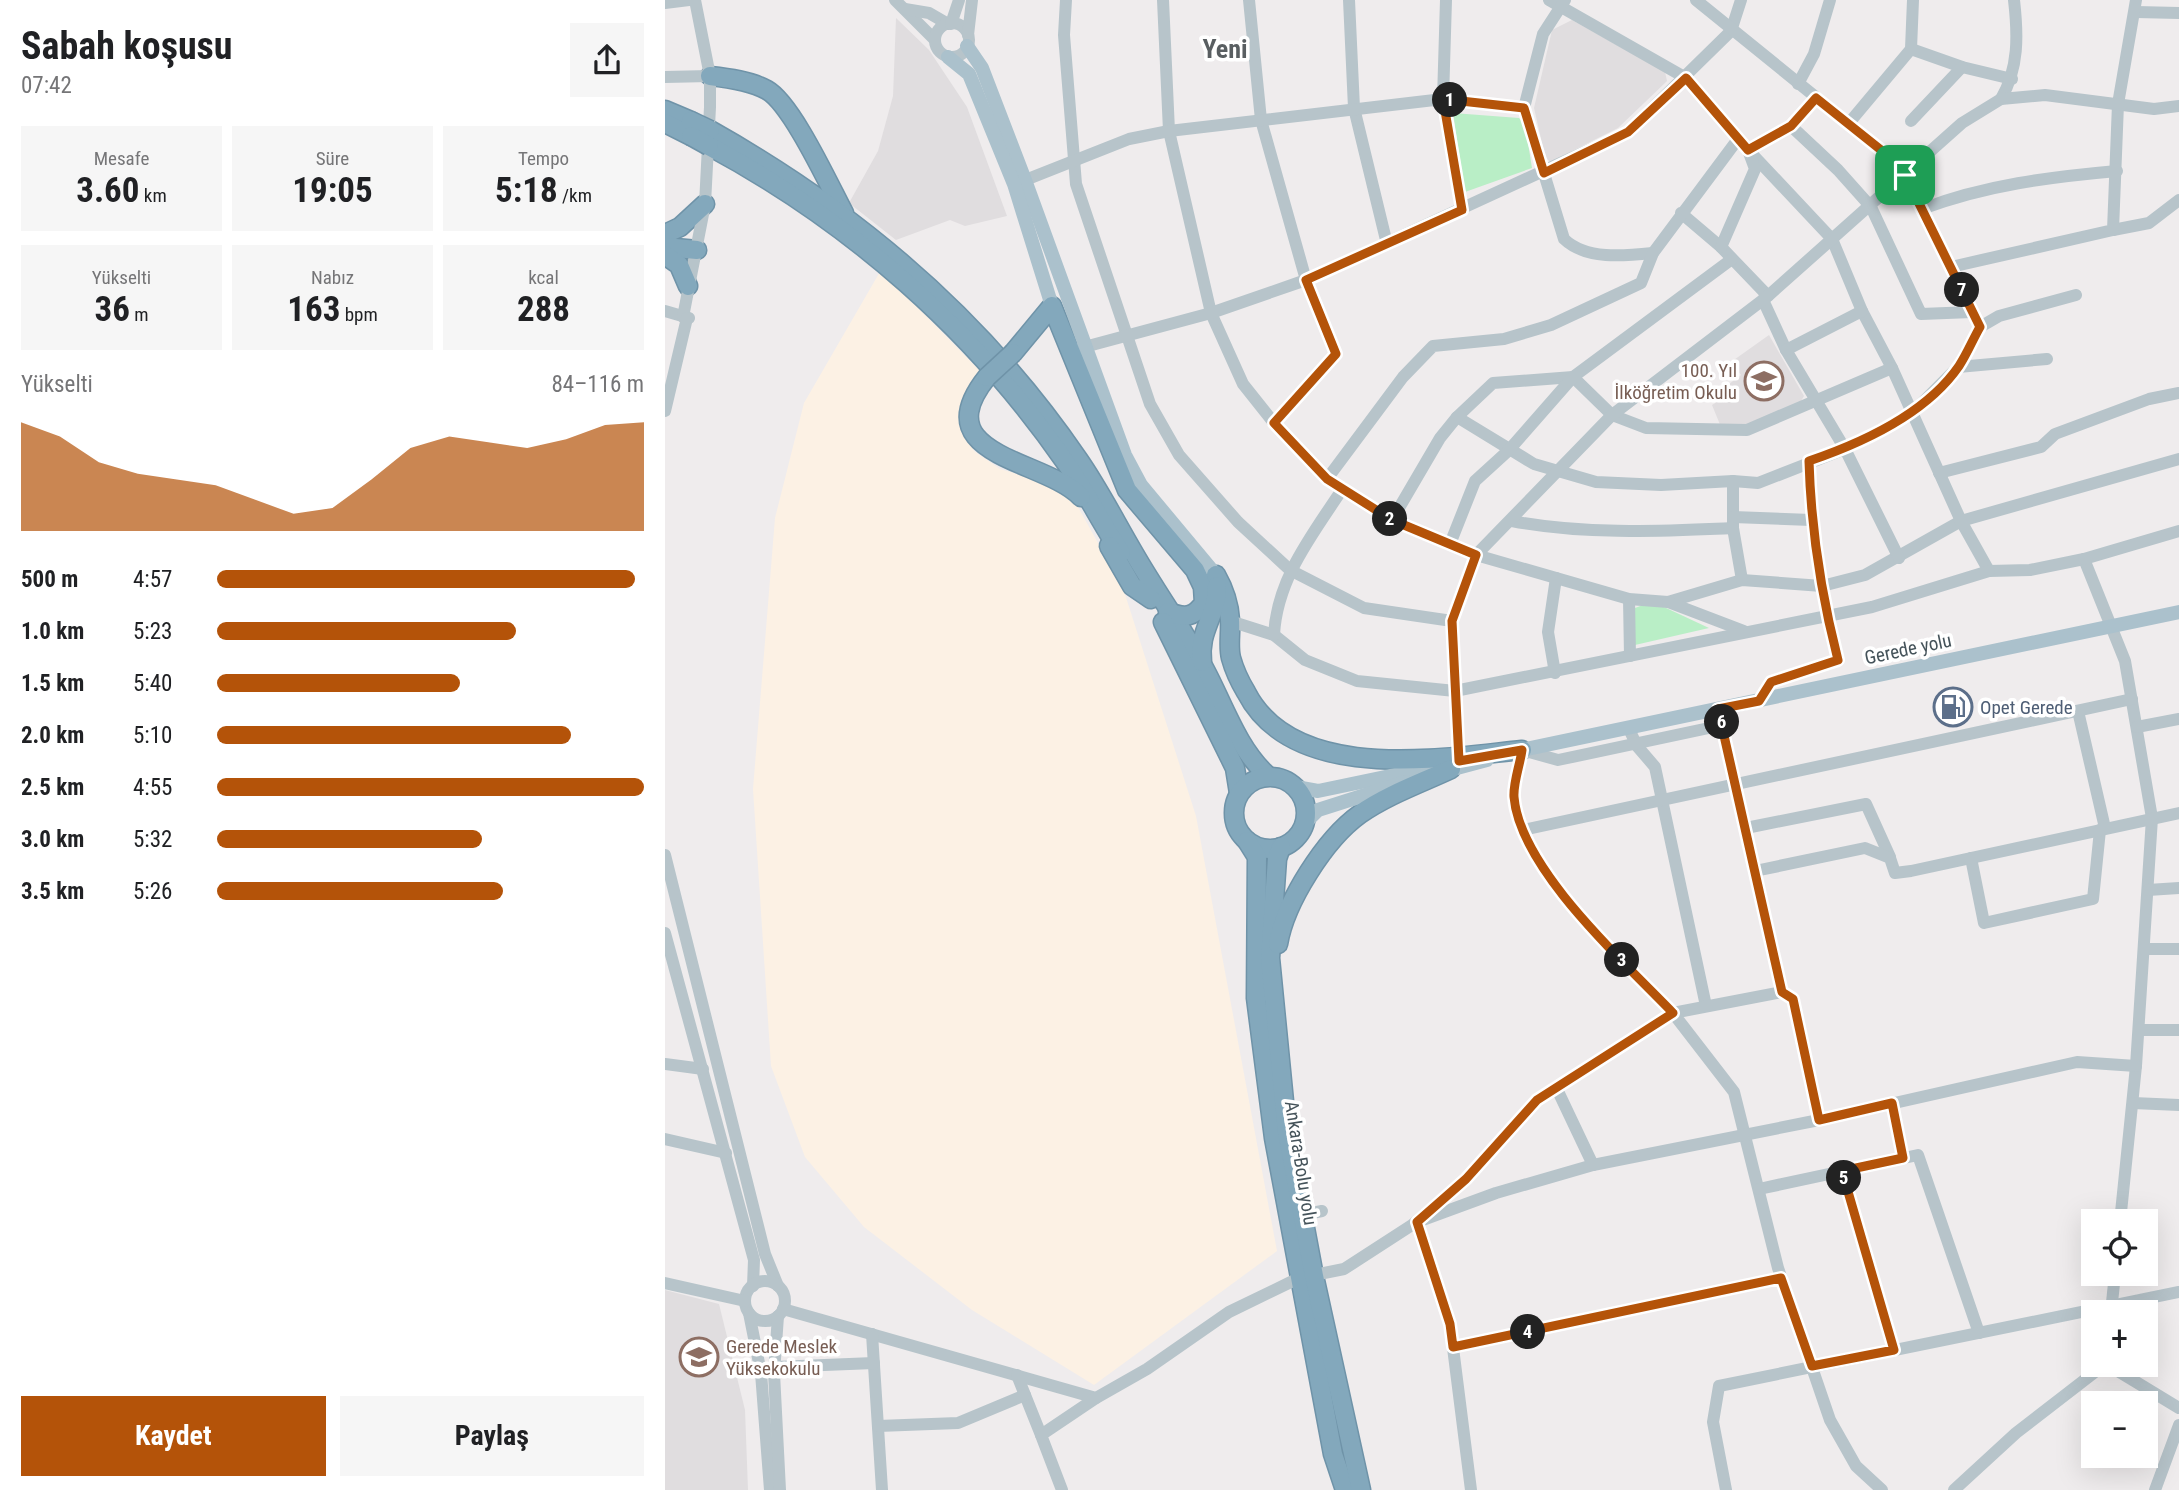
<!DOCTYPE html>
<html lang="tr">
<head>
<meta charset="utf-8">
<style>
	body { margin:0; font-family:"Roboto Condensed",sans-serif; background:#f6f6f6; color:#202124; height:100vh; display:flex; flex-direction:column; font-size:26px; white-space:nowrap }
	* { box-sizing:border-box; margin:0 }
	p { font-size:23px; color:#757577 }
	.icon { flex:none; width:38px; height:38px; fill:none; stroke:currentColor; stroke-width:2; stroke-linecap:round; stroke-linejoin:round }
	.map { position:relative; flex:1; overflow:hidden }
	.details { display:flex; flex-direction:column; background:#fff; width:665px }
	.details>* { flex:none }
	.tools { position:absolute; left:1416px; top:1209px; display:grid; gap:14px }
	.tools a { display:grid; place-items:center; width:77px; height:77px; border-radius:0px; background:#fff; box-shadow:0 7px 28px #0002; font-size:35px }
	.pin { position:absolute; display:grid; place-items:center; width:60px; height:60px; color:#fff; margin:-30px; border-radius:14px; box-shadow:0 4px 10px #0006 }
	.km { position:absolute; width:35px; height:35px; margin:-18px; border-radius:50%; background:#222; color:#fff; font-size:19px; line-height:35px; text-align:center }
	.round { display:grid; place-items:center; flex:none; width:74px; height:74px; border-radius:0px; background:#f6f6f6 }
	.summary { display:flex; align-items:center; justify-content:space-between; height:119px; padding:0 21px }
	h1 { font-size:38px; font-weight:700; line-height:52px }
	.figures { display:grid; grid-template-columns:repeat(3,1fr); gap:10px; height:119px; padding:7px 21px }
	.figures div { display:grid; align-content:center; border-radius:0px; background:#f6f6f6; text-align:center }
	.figures b { font-size:35px; font-weight:700 }
	.figures small { font-size:19px; font-weight:400 }
	.figures p { font-size:19px }
	.chart { height:196px; padding:14px 21px }
	.chart p { display:flex; justify-content:space-between }
	.chart svg { width:100%; height:126px; margin-top:7px; fill:#b45309; opacity:.7 }
	.cta { display:flex; gap:14px; margin-top:auto; padding:14px 21px }
	.cta a { flex:1; height:80px; border-radius:0px; background:#b45309; color:#fff; font-size:28px; font-weight:700; line-height:80px; text-align:center }
	.cta a+a { background:#f6f6f6; color:#202124 }
	ul { padding:0 21px; list-style:none; font-size:23px }
	li { display:grid; grid-template-columns:112px 84px 1fr; align-items:center; height:52px }
	li i { height:18px; border-radius:9px; background:#b45309 }
	main { display:flex; flex:1; min-height:0 }
	.map>svg:first-child { display:block }
	.commercial { fill:#fcf1e4 }
	.education { fill:#e0dddf }
	.green { fill:#b9eec6 }
	.lines { fill:none; stroke-linecap:round; stroke-linejoin:round }
	.highway-casing { stroke:#6f93a8; stroke-width:21 }
	.minor { stroke:#b7c4ca; stroke-width:12 }
	.major { stroke:#abc1cc; stroke-width:14 }
	.highway { stroke:#83a8bc; stroke-width:18 }
	.highway-bridge-casing { stroke:#6f93a8; stroke-width:21; stroke-linecap:butt }
	.highway-bridge { stroke:#83a8bc; stroke-width:18 }
	.route-casing { stroke:#fff; stroke-width:14 }
	.route { stroke:#b45309; stroke-width:9 }
	.labels { text-anchor:middle; dominant-baseline:central; stroke-width:7; stroke-linejoin:round; paint-order:stroke }
	.education-label { font-size:19px; fill:#785e54; stroke:#fff; text-anchor:end }
	.street-label { font-size:19px; fill:#45535a; stroke:#fff }
	.service-label { font-size:19px; fill:#4e5e75; stroke:#fff; text-anchor:start }
	.district-label { font-size:26px; font-weight:bold; fill:#595e61; stroke:#fff }
</style>
</head>
<body>
<main>
<section class="details">
<div class="summary"><div><h1>Sabah koşusu</h1><p>07:42</p></div><a class="round"><svg class="icon" aria-label="share" viewBox="0 0 24 24"><path d="M12 15V3M7 8l5-5 5 5M5 13v7h14v-7"/></svg></a></div>
<div class="figures">
<div><p>Mesafe</p><b>3.60<small> km</small></b></div>
<div><p>Süre</p><b>19:05</b></div>
<div><p>Tempo</p><b>5:18<small> /km</small></b></div>
</div>
<div class="figures">
<div><p>Yükselti</p><b>36<small> m</small></b></div>
<div><p>Nabız</p><b>163<small> bpm</small></b></div>
<div><p>kcal</p><b>288</b></div>
</div>
<div class="chart"><p><span>Yükselti</span>84–116 m</p>
<svg viewBox="0 0 160 44" preserveAspectRatio="none"><path d="M0 44V6L10 11L20 20L30 24L40 26L50 28L60 33L70 38L80 36L90 26L100 15L110 11L120 13L130 15L140 12L150 7L160 6V44z"/></svg>
</div>
<ul>
<li><b>500 m</b>4:57<i style="width:98%"></i></li>
<li><b>1.0 km</b>5:23<i style="width:70%"></i></li>
<li><b>1.5 km</b>5:40<i style="width:57%"></i></li>
<li><b>2.0 km</b>5:10<i style="width:83%"></i></li>
<li><b>2.5 km</b>4:55<i style="width:100%"></i></li>
<li><b>3.0 km</b>5:32<i style="width:62%"></i></li>
<li><b>3.5 km</b>5:26<i style="width:67%"></i></li>
</ul>
<div class="cta"><a>Kaydet</a><a>Paylaş</a></div>
</section>
<div class="map">
<svg width="1514" height="1490" viewBox="0 0 1514 1490">
	<rect width="100%" height="100%" fill="#efeced"/>
	<polygon class="commercial" points="216,270 317,373 305,384 298,400 299,429 309,451 335,469 383,483 408,498 458,588 531,816 612,1251 429,1385 307,1310 199,1227 140,1157 106,1066 88,789 110,518 139,403"/>
	<g class="education">
		<polygon points="231,18 264,50 302,107 342,216 300,226 285,220 231,240 184,203 213,151 228,96"/>
		<polygon points="907,20 1000,72 1002,81 953,128 885,162 880,156 869,108 887,30"/>
		<polygon points="1104,335 1139,396 1133,406 1076,427 1056,427 1047,405 1063,395 1060,387 1076,375 1066,362"/>
		<polygon points="0,1290 54,1304 80,1410 83,1490 0,1490"/>
	</g>
	<g class="green">
		<polygon points="788,113 854,118 860,124 867,168 800,192"/>
		<polygon points="978,605 999,607 1044,628 970,645 970,608"/>
	</g>
	<g class="lines">
		<defs>
			<g id="highway">
				<path d="M45 76C63 78 86 81 102 90 127 104 164 185 179 213"/>
				<polyline points="0,110 26,121"/>
				<polyline points="0,123 26,136"/>
				<path d="M45 130C191 212 318 320 413 459 434 489 451 523 470 555 492 593 518 629 539 668 559 705 572 748 603 776"/>
				<path d="M44 146C186 222 309 330 401 463 421 492 437 524 456 553"/>
				<polyline points="0,234 15,227 40,204"/>
				<polyline points="0,247 32,250"/>
				<polyline points="0,255 14,265 23,286"/>
				<path d="M348 353 387 306 462 490 530 570 538 587 539 603C528 618 520 618 503 612"/>
				<path d="M322 377C258 457 380 459 416 497"/>
				<polyline points="444,546 467,586 486,599"/>
				<path d="M551 575C559 589 564 604 565 620 566 633 563 646 566 658 569 669 575 682 581 692 628 784 775 758 857 750"/>
				<polyline points="498,622 570,768 574,793"/>
				<path d="M537 662C533 630 552 617 552 586"/>
				<circle cx="605" cy="813" r="36"/>
				<polyline points="582,841 592,857 591,998 609,1138 668,1454 680,1490"/>
				<polyline points="616,847 612,859 605,958 622,1132 649,1276 696,1490"/>
				<path d="M613 944C620 902 660 839 695 814 722 795 756 783 786 769"/>
			</g>
		</defs>
		<use href="#highway" class="highway-casing"/>
		<g class="minor">
			<polyline points="230,0 270,40"/>
			<polyline points="401,0 399,35 411,184 485,404 514,455 573,522 625,570 699,608 787,621"/>
			<polyline points="498,0 504,131 546,313 578,384 609,423 662,479 727,520 811,555 964,599 1003,602 1077,580 1157,586 1200,575 1296,521 1514,459"/>
			<polyline points="584,0 596,120 641,280 671,354 609,423"/>
			<polyline points="684,0 689,108 722,244"/>
			<polyline points="781,0 778,99 797,210"/>
			<polyline points="884,0 1021,78 1073,139 1167,239 1197,311 1227,368 1296,521 1324,571 1365,570 1419,559 1460,661 1487,818 1471,1066 1455,1222"/>
			<path d="M900 0 878 34 859 108 899 239C921 260 959 256 988 253"/>
			<polyline points="0,3 24,0"/>
			<polyline points="240,9 264,13 283,24"/>
			<polyline points="1471,12 1514,13"/>
			<circle cx="287" cy="40" r="17"/>
			<polyline points="286,24 294,0"/>
			<polyline points="303,35 307,0"/>
			<polyline points="1246,49 1297,67 1347,79"/>
			<polyline points="0,77 45,76"/>
			<polyline points="1133,84 1149,54 1165,0"/>
			<path d="M1336 99C1354 68 1353 35 1349 0"/>
			<polyline points="1246,121 1297,67"/>
			<polyline points="1184,123 1246,49 1248,0"/>
			<polyline points="1126,126 1173,170 1206,207 1256,314 1307,312"/>
			<polyline points="353,183 464,139 504,131 778,99 859,108"/>
			<path d="M1257 209C1320 185 1385 177 1452 171"/>
			<polyline points="1016,213 1056,247 1103,296"/>
			<polyline points="1448,230 1484,223 1514,200"/>
			<polyline points="1056,247 1090,169 1083,150 1126,126 1151,98"/>
			<polyline points="1286,267 1448,230 1453,104 1471,0"/>
			<polyline points="1098,300 1121,350 1180,449 1234,558"/>
			<polyline points="0,311 24,318"/>
			<polyline points="18,317 40,204 45,107 45,76 30,0"/>
			<polyline points="1315,327 1334,316 1411,295"/>
			<polyline points="412,349 546,313 641,280 963,132 1066,31 1076,0"/>
			<polyline points="1121,350 1197,311"/>
			<polyline points="1293,367 1382,359"/>
			<polyline points="0,411 22,318"/>
			<polyline points="792,417 869,464 931,482 996,485 1068,481 1093,483 1180,449 1247,413 1293,367 1315,327 1240,175 1226,158 1031,0"/>
			<polyline points="1274,473 1376,447 1390,434 1484,399 1514,393"/>
			<polyline points="662,479 738,377 768,346 839,339 886,325 976,283 988,253 1073,139"/>
			<polyline points="1068,481 1068,528 1077,580"/>
			<polyline points="1068,517 1146,520"/>
			<polyline points="727,520 775,438 792,417 828,383 908,377 947,415 981,428 1082,430 1227,368"/>
			<path d="M847 521C919 535 996 531 1068 528"/>
			<polyline points="785,544 810,481 844,450 908,377 1067,259"/>
			<polyline points="1419,559 1514,531"/>
			<polyline points="964,599 965,656"/>
			<polyline points="1003,602 1079,631"/>
			<polyline points="565,621 609,635 640,660 692,681 790,691 1207,607 1324,571"/>
			<path d="M609 635C612 578 648 534 678 488"/>
			<polyline points="890,673 883,632 891,578"/>
			<path d="M1094 701 1106 682 1173 660C1156 594 1146 529 1144 461"/>
			<polyline points="1053,709 1117,992 1128,999 1154,1120"/>
			<polyline points="1413,711 1440,828"/>
			<polyline points="1472,727 1514,719"/>
			<polyline points="964,729 972,746 990,767 1041,1006"/>
			<polyline points="794,763 787,621 811,555 947,415 1103,296 1297,123 1336,99 1380,95 1489,109 1514,106"/>
			<polyline points="1081,828 1201,804 1225,857"/>
			<polyline points="858,830 1467,699"/>
			<polyline points="0,855 100,1254 113,1286"/>
			<polyline points="1306,858 1319,923 1428,899 1435,830"/>
			<polyline points="1090,871 1200,848 1225,858 1230,873 1246,871 1514,813"/>
			<polyline points="1483,890 1514,888"/>
			<polyline points="0,933 89,1260 88,1286"/>
			<polyline points="1479,949 1514,949"/>
			<polyline points="1117,992 1008,1013 1069,1092 1113,1268 1165,1420 1191,1466 1217,1490"/>
			<polyline points="1474,1030 1514,1030"/>
			<polyline points="0,1064 38,1069"/>
			<polyline points="891,1087 928,1165"/>
			<polyline points="1227,1103 1238,1158"/>
			<polyline points="1468,1103 1514,1105"/>
			<polyline points="0,1139 61,1153"/>
			<polyline points="1177,1171 1229,1350"/>
			<polyline points="1094,1189 1253,1155 1314,1333"/>
			<polyline points="637,1215 657,1211"/>
			<circle cx="100" cy="1301" r="20"/>
			<polyline points="0,1283 80,1301"/>
			<path d="M118 1309 431 1398 482 1369 564 1312 634 1278 679 1269 747 1225 801 1179 872 1100 1008 1013C960 963 855 869 849 798 848 783 854 765 857 750L893 760 1058 725"/>
			<polyline points="1446,1312 1450,1274"/>
			<polyline points="84,1313 96,1373 105,1490"/>
			<polyline points="113,1316 109,1373 115,1490"/>
			<polyline points="207,1334 217,1490"/>
			<polyline points="788,1347 1117,1278"/>
			<polyline points="1443,1365 1514,1408"/>
			<polyline points="110,1367 209,1363"/>
			<polyline points="352,1375 376,1435"/>
			<polyline points="213,1426 293,1423 360,1395"/>
			<polyline points="397,1490 376,1435 431,1398"/>
			<polyline points="806,1490 785,1324 752,1222 831,1193 928,1165 1154,1120 1412,1062 1471,1066"/>
			<polyline points="1061,1490 1048,1422 1054,1386 1514,1292"/>
			<polyline points="1289,1490 1351,1433 1439,1365"/>
			<polyline points="1490,1490 1514,1425"/>
		</g>
		<g class="major">
			<polyline points="302,46 317,68 360,180 460,455 476,485 551,575"/>
			<polyline points="283,57 304,74 349,184 387,306"/>
			<polyline points="847,752 1514,612"/>
			<polyline points="777,772 822,760"/>
			<polyline points="631,787 653,791 783,764"/>
			<polyline points="640,823 653,810 741,782"/>
		</g>
		<use href="#highway" class="highway"/>
		<defs>
			<g id="highway-bridge">
				<polyline points="26,121 45,130"/>
				<polyline points="26,136 44,146"/>
				<polyline points="322,377 348,353"/>
			</g>
		</defs>
		<use href="#highway-bridge" class="highway-bridge-casing"/>
		<use href="#highway-bridge" class="highway-bridge"/>
	</g>
	<g class="lines">
		<defs>
			<path id="route" d="M1021 78 1083 150 1126 126 1151 98 1226 158 1240 175 1315 327C1308 339 1302 354 1294 366 1261 414 1197 443 1144 461 1146 529 1156 594 1173 660L1106 682 1094 701 1053 709 1117 992 1128 999 1154 1120 1227 1103 1238 1158 1177 1171 1229 1350 1147 1366 1116 1278 788 1347 785 1324 752 1222 801 1179 872 1100 1008 1013C960 963 855 869 849 797 848 783 855 765 857 750L794 761 787 621 811 555 727 520 662 479 609 423 671 354 641 280 797 210 778 99 859 108 879 173 963 132Z"/>
		</defs>
		<use href="#route" class="route-casing"/>
		<use href="#route" class="route"/>
	</g>
	<defs>
		<symbol id="school-ring" viewBox="-11 -11 22 22"><circle r="9.5" fill="#fff" stroke="#8d6e63" stroke-width="1.5"/><path d="M0-5L7-2L0 1L-7-2ZM-4 1L0 2.5L4 1V4Q0 6-4 4Z" fill="#8d6e63"/></symbol>
		<symbol id="fuel-ring" viewBox="-11 -11 22 22"><circle r="9.5" fill="#fff" stroke="#5c6f8a" stroke-width="1.5"/><path d="M-5.5-6h7V0h2V4h1.3V-2.5L3-4.5l.8-.8L6-3V5H2.5V1h-1V6h-7ZM-4.2-4.7v3.2H.2V-4.7Z" fill="#5c6f8a"/></symbol>
		<symbol id="university-ring" viewBox="-11 -11 22 22"><circle r="9.5" fill="#fff" stroke="#8d6e63" stroke-width="1.5"/><path d="M0-5L7-2L0 1L-7-2ZM-4 1L0 2.5L4 1V4Q0 6-4 4Z" fill="#8d6e63"/></symbol>
	</defs>
	<g fill-rule="evenodd">
		<use href="#school-ring" x="1077" y="359" width="44" height="44"/>
		<use href="#fuel-ring" x="1266" y="685" width="44" height="44"/>
		<use href="#university-ring" x="12" y="1335" width="44" height="44"/>
	</g>
	<g class="labels">
		<g class="education-label">
			<text x="1072" y="370">100. Yıl<tspan x="1072" dy="22">İlköğretim Okulu</tspan></text>
			<text x="61" y="1346" text-anchor="start">Gerede Meslek<tspan x="61" dy="22">Yüksekokulu</tspan></text>
		</g>
		<g class="street-label">
			<text transform="translate(1243 649) rotate(-12)">Gerede yolu</text>
			<text transform="translate(636 1163) rotate(81)">Ankara-Bolu yolu</text>
		</g>
		<g class="service-label">
			<text x="1315" y="707">Opet Gerede</text>
		</g>
		<g class="district-label">
			<text x="560" y="49">Yeni</text>
		</g>
	</g>
</svg>
<div class="tools">
<a><svg class="icon" aria-label="locate" viewBox="0 0 24 24"><circle cx="12" cy="12" r="6"/><path d="M12 2v4M12 18v4M2 12h4M18 12h4"/></svg></a>
<a>+</a>
<a>−</a>
</div>
<div class="pin" style="left:1240px;top:175px;background:#1e9e55"><svg class="icon" aria-label="arrive" viewBox="0 0 24 24"><path d="M6 21V4h12l-3 4 3 4H6"/></svg></div>
<b class="km" style="left:785px;top:100px">1</b>
<b class="km" style="left:725px;top:519px">2</b>
<b class="km" style="left:957px;top:960px">3</b>
<b class="km" style="left:863px;top:1332px">4</b>
<b class="km" style="left:1179px;top:1178px">5</b>
<b class="km" style="left:1057px;top:722px">6</b>
<b class="km" style="left:1297px;top:290px">7</b>
</div>
</main>
</body>
</html>
